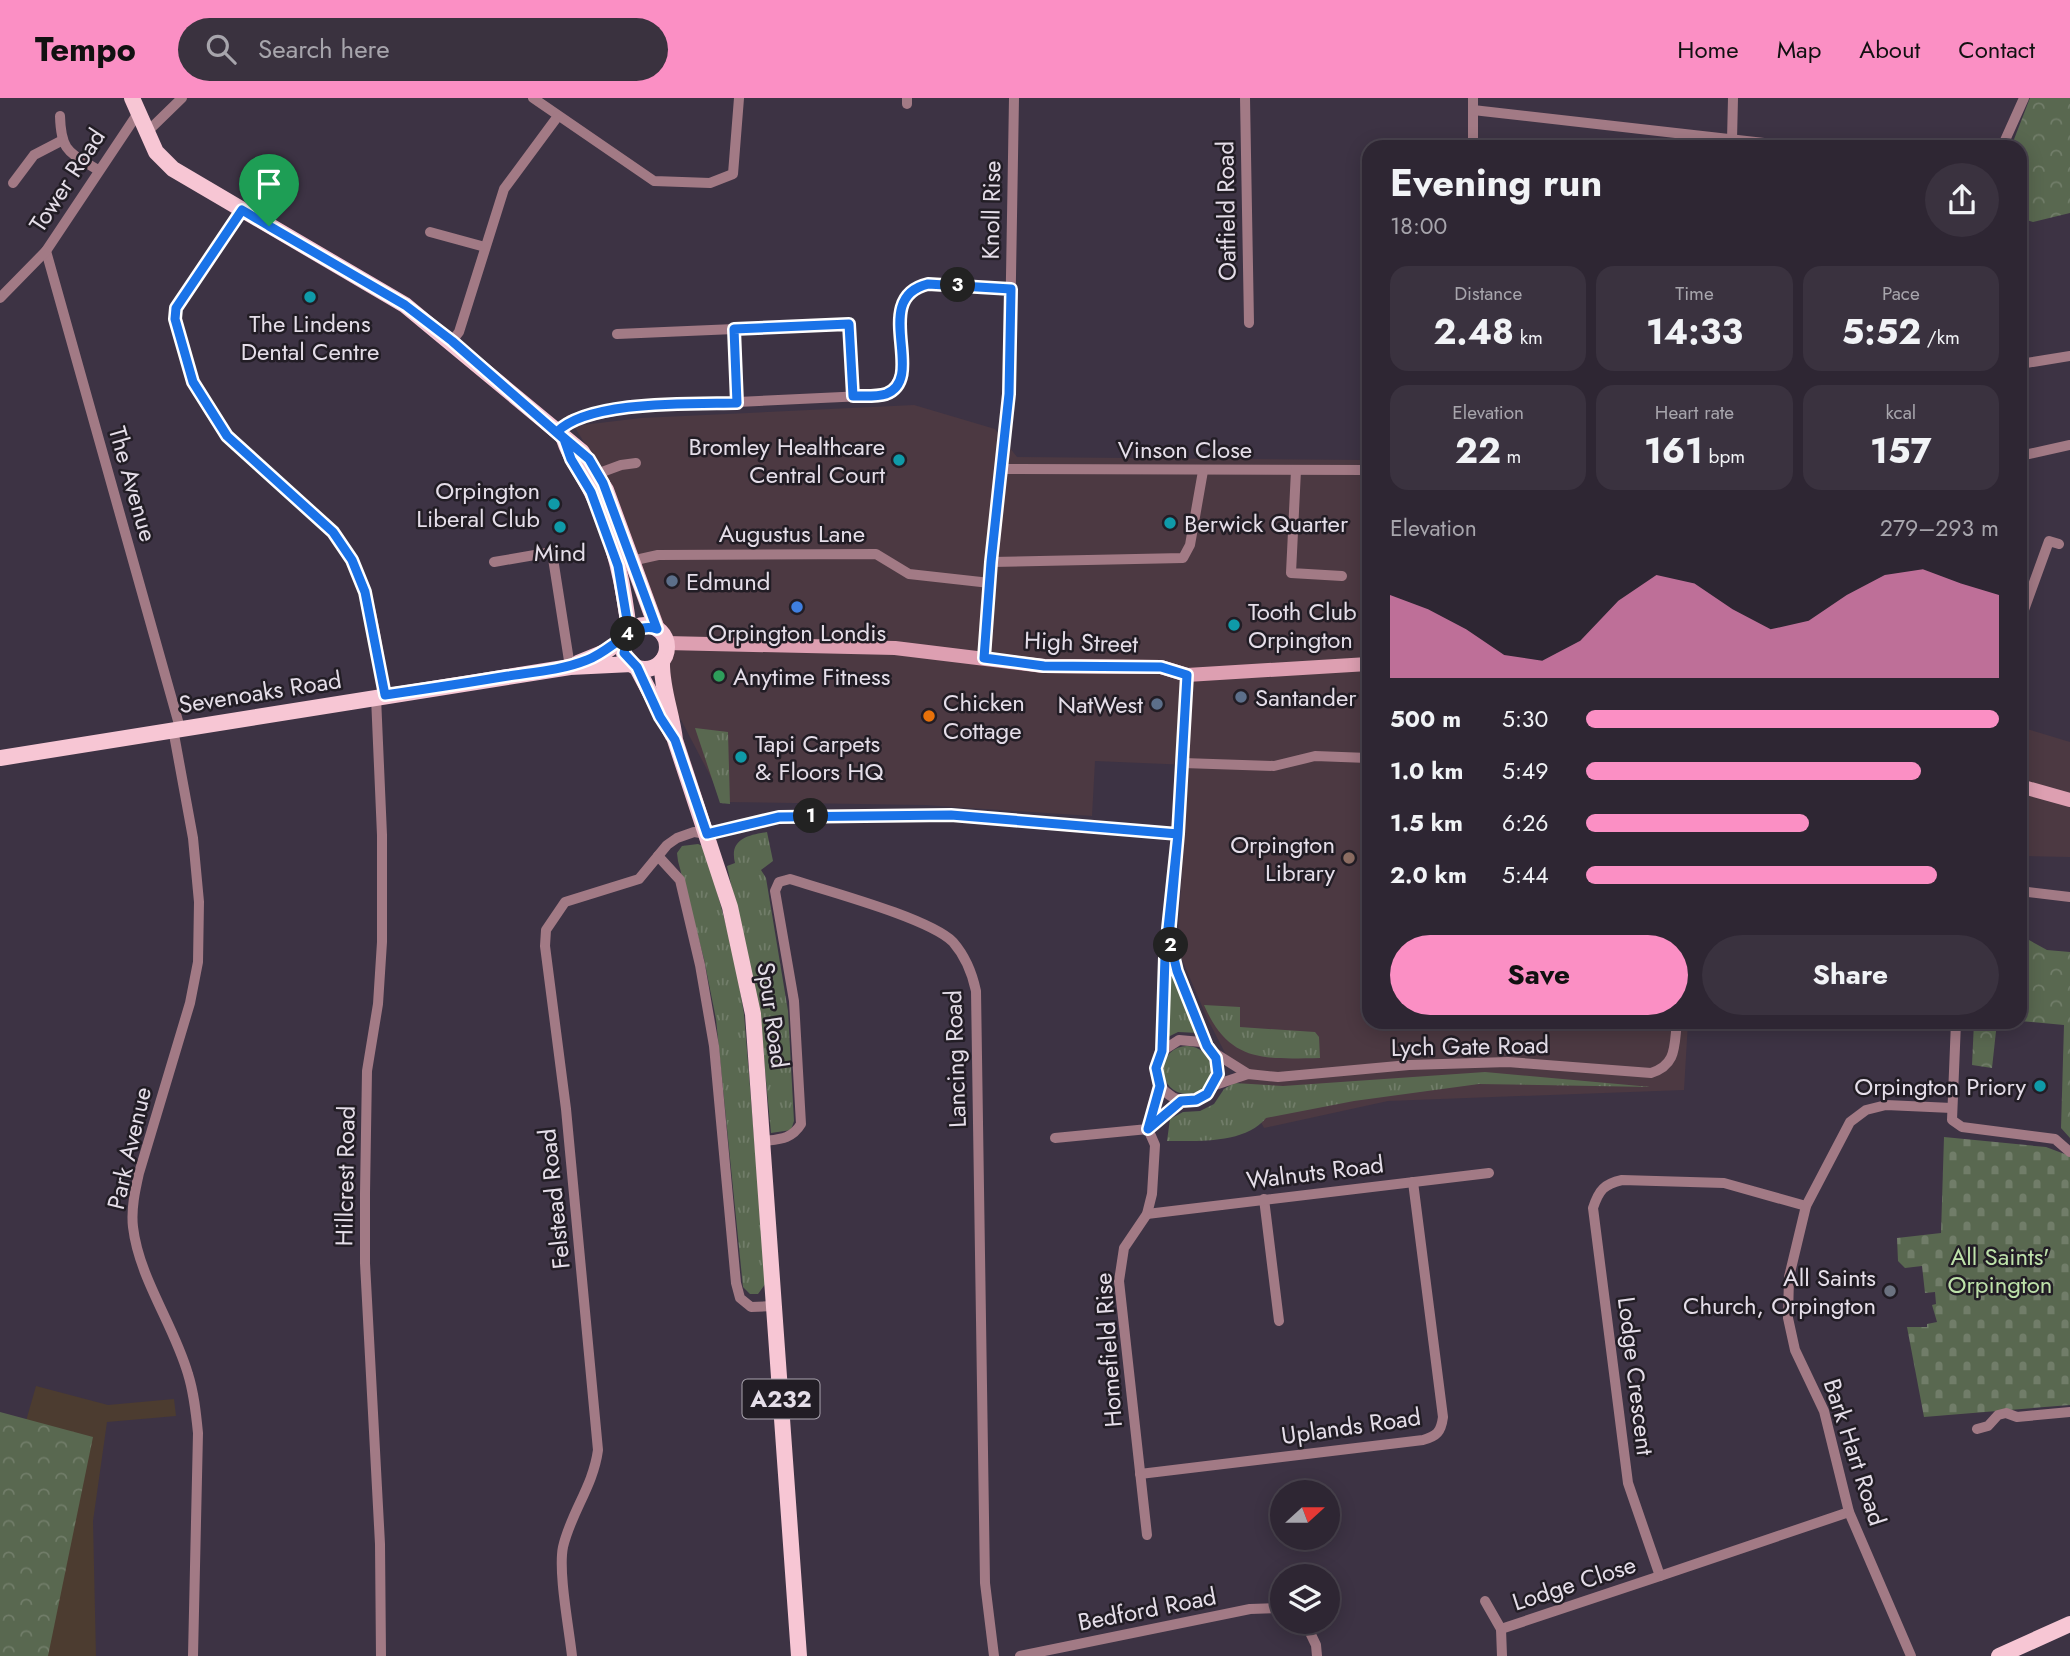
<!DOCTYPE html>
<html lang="en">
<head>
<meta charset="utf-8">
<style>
	body { margin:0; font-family:Jost,sans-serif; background:#3a323f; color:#f1f3f6; height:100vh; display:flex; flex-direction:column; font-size:26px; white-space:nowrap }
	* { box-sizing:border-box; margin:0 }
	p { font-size:23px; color:#a7a5ac }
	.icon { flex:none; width:38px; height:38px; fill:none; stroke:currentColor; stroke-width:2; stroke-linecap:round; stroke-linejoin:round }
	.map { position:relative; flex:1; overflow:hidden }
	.details { position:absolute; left:1362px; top:42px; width:665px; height:889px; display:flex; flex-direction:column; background:#2e2633; border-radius:21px; box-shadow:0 4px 18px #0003,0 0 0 2px #49434e }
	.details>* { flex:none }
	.needle { width:46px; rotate:69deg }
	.buttons { position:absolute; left:1270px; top:1382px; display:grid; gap:14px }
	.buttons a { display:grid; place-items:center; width:70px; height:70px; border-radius:50%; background:#2e2633; box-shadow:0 4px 18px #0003,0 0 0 2px #49434e; font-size:35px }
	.pin { position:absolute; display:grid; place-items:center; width:60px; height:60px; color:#fff; margin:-72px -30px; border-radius:50% 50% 50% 0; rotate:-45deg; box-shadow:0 0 7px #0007 }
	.pin .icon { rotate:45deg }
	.km { position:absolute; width:35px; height:35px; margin:-18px; border-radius:50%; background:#222; color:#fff; font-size:19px; line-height:35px; text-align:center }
	.round { display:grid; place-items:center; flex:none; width:74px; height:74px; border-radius:37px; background:#3a323f }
	.head { display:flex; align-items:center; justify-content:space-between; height:119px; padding:0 28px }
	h1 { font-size:38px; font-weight:700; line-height:52px }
	.metrics { display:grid; grid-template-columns:repeat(3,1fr); gap:10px; height:119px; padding:7px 28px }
	.metrics div { display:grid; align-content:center; border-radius:18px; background:#3a323f; text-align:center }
	.metrics b { font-size:35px; font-weight:700 }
	.metrics small { font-size:19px; font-weight:400 }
	.metrics p { font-size:19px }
	.chart { height:196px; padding:14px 28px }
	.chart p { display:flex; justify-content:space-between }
	.chart svg { width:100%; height:126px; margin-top:7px; fill:#fb8fc4; opacity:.7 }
	.button { display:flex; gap:14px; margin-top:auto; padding:14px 28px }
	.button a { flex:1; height:80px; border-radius:42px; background:#fb8fc4; color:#111; font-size:28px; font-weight:700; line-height:80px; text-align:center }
	.button a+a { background:#3a323f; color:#f1f3f6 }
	ul { padding:0 28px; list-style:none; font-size:23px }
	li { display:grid; grid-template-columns:112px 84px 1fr; align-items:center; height:52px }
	li i { height:18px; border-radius:9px; background:#fb8fc4 }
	header { display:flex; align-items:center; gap:42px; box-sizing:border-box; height:98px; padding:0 35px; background:#fb8fc4; color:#111 }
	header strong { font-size:33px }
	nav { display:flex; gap:38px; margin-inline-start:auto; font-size:24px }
	.search { width:490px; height:63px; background:#3a323f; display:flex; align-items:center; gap:18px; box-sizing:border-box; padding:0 24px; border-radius:38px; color:#a7a5ac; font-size:26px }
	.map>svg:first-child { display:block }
	.commercial { fill:#4c3942 }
	.education { fill:#4c3c30 }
	.grass { fill:url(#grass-tufts) }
	.cemetery { fill:url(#cemetery-stones) }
	.park { fill:url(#park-crowns) }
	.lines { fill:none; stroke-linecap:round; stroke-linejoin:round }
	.street { stroke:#a27a85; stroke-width:10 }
	.secondary { stroke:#dd9fb1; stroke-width:14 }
	.primary { stroke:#f7c6d4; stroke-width:16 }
	.route-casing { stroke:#fff; stroke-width:14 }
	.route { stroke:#1a73e8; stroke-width:9 }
	.culture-dot { fill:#0f9aa8; stroke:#221d25; stroke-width:2.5 }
	.service-dot { fill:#5c6f8a; stroke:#221d25; stroke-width:2.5 }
	.shop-dot { fill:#3f7fe0; stroke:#221d25; stroke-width:2.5 }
	.leisure-dot { fill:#2e9e5b; stroke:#221d25; stroke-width:2.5 }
	.food-dot { fill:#e8710a; stroke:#221d25; stroke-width:2.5 }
	.education-dot { fill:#8d6e63; stroke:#221d25; stroke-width:2.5 }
	.worship-dot { fill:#6b7280; stroke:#221d25; stroke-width:2.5 }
	.labels { text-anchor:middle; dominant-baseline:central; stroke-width:5; stroke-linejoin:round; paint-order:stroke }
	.shield { fill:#221d25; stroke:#aaa4ae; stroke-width:2 }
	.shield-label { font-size:23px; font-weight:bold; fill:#e5dee9 }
	.street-label { font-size:24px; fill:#e5dee9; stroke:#221d25 }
	.poi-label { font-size:24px; fill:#e5dee9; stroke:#221d25; text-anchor:start }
	.park-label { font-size:24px; fill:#bee2aa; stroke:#221d25 }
</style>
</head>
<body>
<header>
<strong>Tempo</strong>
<div class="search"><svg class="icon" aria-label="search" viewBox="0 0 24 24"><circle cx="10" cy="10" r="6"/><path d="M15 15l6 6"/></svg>Search here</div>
<nav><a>Home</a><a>Map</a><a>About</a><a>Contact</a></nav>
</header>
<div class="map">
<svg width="2070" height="1558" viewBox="0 0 2070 1558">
	<defs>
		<pattern id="grass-tufts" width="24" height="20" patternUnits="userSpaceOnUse" patternTransform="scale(1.75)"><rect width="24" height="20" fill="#596850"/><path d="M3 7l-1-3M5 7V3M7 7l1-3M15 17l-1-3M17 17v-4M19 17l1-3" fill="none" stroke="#717d69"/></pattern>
		<pattern id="cemetery-stones" width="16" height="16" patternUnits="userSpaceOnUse" patternTransform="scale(1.75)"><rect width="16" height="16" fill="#596850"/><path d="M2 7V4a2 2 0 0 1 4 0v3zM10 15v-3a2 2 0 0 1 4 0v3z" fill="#717d69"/></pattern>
		<pattern id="park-crowns" width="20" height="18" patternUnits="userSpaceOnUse" patternTransform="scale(1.75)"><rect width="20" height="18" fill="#596850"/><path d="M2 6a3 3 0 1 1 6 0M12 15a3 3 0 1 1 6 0" fill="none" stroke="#717d69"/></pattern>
	</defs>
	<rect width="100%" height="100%" fill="#3d3344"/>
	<g class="commercial">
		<polygon points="914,307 995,331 1017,359 1368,362 1368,924 1688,924 1684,992 1388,1003 1264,1030 1208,922 1177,850 1189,667 1095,663 1092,718 925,707 724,704 669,599 663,574 670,566 671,541 665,528 653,520 603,375 574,328 641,320"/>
		<polygon points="2020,594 2029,596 2020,619 2028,623 2027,631 2070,644 2070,759 2024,758 2021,787"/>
	</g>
	<polygon class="education" points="36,1288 108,1307 174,1301 176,1318 107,1324 93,1423 96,1558 0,1558 0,1316 26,1323"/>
	<g class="grass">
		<polygon points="695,630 728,634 730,706 720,705"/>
		<path d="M767 734 773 763 761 772 766 780 788 913 794 1023 791 1032 771 1035 760 919 727 768 735 765C729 741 748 737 767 734Z"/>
		<polygon points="698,746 705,749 734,857 744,916 766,1185 758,1196 750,1196 743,1189 716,921 704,861 678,763 677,755 682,748"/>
		<polygon points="1170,868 1199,935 1178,934 1166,940"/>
		<path d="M1204 907 1240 909V929L1315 934 1319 939 1320 960C1264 961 1229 965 1204 907Z"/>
		<circle cx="1187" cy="972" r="24"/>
		<path d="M1485 974 1651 989 1479 986 1354 1003 1266 1020C1245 1046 1197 1043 1167 1043L1170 1021 1183 1014 1200 1013 1214 1006 1224 991 1234 985 1283 988Z"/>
	</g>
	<polygon class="cemetery" points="1944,1039 2046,1049 2070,1058 2070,1307 1924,1319 1907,1229 1927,1229 1927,1226 1937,1224 1932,1207 1936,1206 1935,1194 1925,1195 1922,1168 1905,1170 1898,1163 1897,1140 1941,1135"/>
	<g class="park">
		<polygon points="2030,0 2070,0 2070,115 2033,124 2020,120 2020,49 2011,49"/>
		<polygon points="2020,837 2047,852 2070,854 2070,1040 2061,1030 2064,927 2020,923"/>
		<polygon points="1974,924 1997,924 1992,970 1972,967"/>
		<polygon points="0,1314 93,1339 48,1558 0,1558"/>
	</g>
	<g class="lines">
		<g class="street">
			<polyline points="533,0 654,83 710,85 733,76 739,0"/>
			<polyline points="1245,0 1249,225"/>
			<polyline points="1473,0 1473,49"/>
			<polyline points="907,6 907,0"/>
			<polyline points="1473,12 1799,49"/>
			<path d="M60 18C61 54 69 54 98 72"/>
			<polyline points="146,35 182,0"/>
			<polyline points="1732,42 1733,0"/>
			<polyline points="2002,49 2024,0"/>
			<polyline points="13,85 34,57 61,43"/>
			<path d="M241 112 176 210 175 221C187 263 197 304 227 337 265 382 322 409 352 462 374 502 377 553 385 597"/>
			<polyline points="430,134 485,149"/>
			<polyline points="46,153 180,630"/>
			<polyline points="0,200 46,153 138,15"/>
			<polyline points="734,231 737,305"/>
			<polyline points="617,236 849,226 853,298"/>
			<polyline points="452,243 459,234 504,91 558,18"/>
			<polyline points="2020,266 2070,258"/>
			<path d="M557 334 570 322 633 309 885 297C927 271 870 200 928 186L1011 191"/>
			<polyline points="2020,358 2070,347"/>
			<polyline points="1001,371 1368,372"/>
			<polyline points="1296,372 1291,475 1342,478"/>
			<polyline points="594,377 621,367 636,365"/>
			<polyline points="631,463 658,457 876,456 909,476 990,485"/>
			<polyline points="494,464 552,454 570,569"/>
			<polyline points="991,464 1183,460 1190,447 1203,373"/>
			<polyline points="2020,523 2049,443 2059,446"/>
			<polyline points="984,560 991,464 1009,296 1014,0"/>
			<polyline points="376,599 382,737 382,844 378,906 367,973 365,1095 365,1165 380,1446 381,1558"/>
			<path d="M173 631 193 740 199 804 198 864 190 905 139 1075C135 1093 131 1111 133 1129 139 1180 174 1227 188 1276 194 1295 196 1315 198 1335L193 1558"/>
			<polyline points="1183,665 1274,668 1315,658 1368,660"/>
			<polyline points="658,758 680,782 700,867 714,948 736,1185 740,1200 751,1209 774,1208"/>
			<polyline points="2020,793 2070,799"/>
			<polyline points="1170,843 1177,873 1207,948"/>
			<polyline points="1956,924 1952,1022 1962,1029 2055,1041 2070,1054"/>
			<polyline points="1213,954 1248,976"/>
			<path d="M1215 987 1248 976 1278 979 1409 967 1508 964 1651 975C1677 967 1674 948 1677 924"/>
			<path d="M1160 988C1194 1030 1245 974 1201 944L1179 942 1162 953"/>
			<polyline points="1055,1040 1148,1031 1180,1003"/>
			<path d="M764 1043C780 1041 792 1041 801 1026L794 903 775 793 779 784 790 781C827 793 929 820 953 844 966 859 972 874 976 893L985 1485 994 1558"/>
			<polyline points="1264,1101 1279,1223"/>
			<path d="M1806 1108 1724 1085 1622 1082C1604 1086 1599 1092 1593 1110L1628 1385 1660 1478 1849 1414"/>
			<polyline points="1147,1116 1489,1075"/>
			<polyline points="1977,1331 1988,1328 1998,1317 2006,1315 2017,1319 2070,1314"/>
			<path d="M1140 1376 1423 1342C1437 1338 1441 1334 1443 1319L1413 1084"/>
			<polyline points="1147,1437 1119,1183 1124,1150 1147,1116 1152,1096 1155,1047 1148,1031 1160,988 1156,970 1162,953 1165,859 1178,736 1187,577"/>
			<polyline points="1485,1503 1501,1531"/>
			<polyline points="1305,1524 1316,1547 1317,1558"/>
			<path d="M572 1558C569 1530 558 1474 563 1449 571 1414 593 1389 598 1352L566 1011 545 848 546 832 565 804 639 781 667 747 677 740 694 734 707 736 769 720 978 718 1065 728 1178 736"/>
			<polyline points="1020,1558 1250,1511 1283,1510"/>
			<polyline points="1502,1558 1501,1531 1660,1478"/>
			<polyline points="1911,1558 1849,1414 1824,1313 1795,1252 1788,1220 1789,1179 1806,1108 1850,1024 1866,1012 1886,1007 1952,1010"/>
		</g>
		<g class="secondary">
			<polyline points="666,545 895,550 1043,568 1161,569 1187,577 1368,566"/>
			<polyline points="2020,688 2070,702"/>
		</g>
		<g class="primary">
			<polyline points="132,0 156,54 173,71 405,207 582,354 606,392 657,531"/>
			<path d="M564 341C570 360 582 375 591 393 613 437 624 486 629 534"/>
			<circle cx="645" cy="549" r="22"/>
			<path d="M662 563C661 590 672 615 675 642L730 809 753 916 799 1558"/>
			<polyline points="578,565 605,554 625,540"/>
			<polyline points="637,570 673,638"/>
			<polyline points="0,660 570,569 632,566"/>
			<polyline points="1999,1558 2070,1526"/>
		</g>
	</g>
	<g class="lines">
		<defs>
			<path id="route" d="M269 128 405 207 452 243 564 341 571 361 591 394 618 468 629 534 624 555 637 569 660 619 675 642 707 736 779 719 951 717 1178 736 1165 859 1162 953 1156 970 1160 988 1148 1031 1181 1003 1196 1002 1207 996 1218 976 1216 960 1207 948 1177 873 1169 839 1178 736 1187 577 1161 569 1044 568 984 560 991 464 1009 296 1011 191 928 186C869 200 928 280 886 296 877 299 863 298 853 298L849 226 734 231 737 305C692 306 588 302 557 334L589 361 603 385 657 531C634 522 612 553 587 562 562 572 535 574 508 578 467 585 426 591 385 597L365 494 352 462 333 434 227 338 193 284 175 221 176 210 242 112 269 128"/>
		</defs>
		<use href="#route" class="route-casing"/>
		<use href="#route" class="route"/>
	</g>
	<g class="culture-dot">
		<circle cx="310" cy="199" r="7"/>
		<circle cx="899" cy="362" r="7"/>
		<circle cx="554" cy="406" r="7"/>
		<circle cx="1170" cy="425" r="7"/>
		<circle cx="560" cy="429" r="7"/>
		<circle cx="1234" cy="527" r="7"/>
		<circle cx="741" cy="659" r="7"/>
		<circle cx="2040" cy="988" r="7"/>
	</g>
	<g class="service-dot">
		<circle cx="672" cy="483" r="7"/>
		<circle cx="1241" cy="599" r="7"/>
		<circle cx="1157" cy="606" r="7"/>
	</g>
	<circle class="shop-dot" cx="797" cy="509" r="7"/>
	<circle class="leisure-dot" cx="719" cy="578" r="7"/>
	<circle class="food-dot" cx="929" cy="618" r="7"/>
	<circle class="education-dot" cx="1349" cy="760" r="7"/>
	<circle class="worship-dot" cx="1890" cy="1193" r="7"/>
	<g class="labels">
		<rect class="shield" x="742.5" y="1281.5" width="77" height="39" rx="5"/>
		<g class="shield-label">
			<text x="781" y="1301">A232</text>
		</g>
		<g class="street-label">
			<text transform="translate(67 82) rotate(-57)">Tower Road</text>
			<text transform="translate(991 112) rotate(-89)">Knoll Rise</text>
			<text transform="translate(1226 113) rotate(-91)">Oatfield Road</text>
			<text x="1185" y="351">Vinson Close</text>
			<text transform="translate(133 386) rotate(74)">The Avenue</text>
			<text x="792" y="435">Augustus Lane</text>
			<text transform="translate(1081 544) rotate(2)">High Street</text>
			<text transform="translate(260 594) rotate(-9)">Sevenoaks Road</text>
			<text transform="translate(773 917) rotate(82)">Spur Road</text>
			<text transform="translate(1470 948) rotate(-1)">Lych Gate Road</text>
			<text transform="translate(955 961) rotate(-92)">Lancing Road</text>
			<text transform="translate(129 1050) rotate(-77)">Park Avenue</text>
			<text transform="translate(1315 1074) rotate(-7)">Walnuts Road</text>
			<text transform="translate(345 1078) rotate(-89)">Hillcrest Road</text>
			<text transform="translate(554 1101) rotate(-96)">Felstead Road</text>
			<text transform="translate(1108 1252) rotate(-94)">Homefield Rise</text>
			<text transform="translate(1636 1278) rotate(83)">Lodge Crescent</text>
			<text transform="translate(1351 1328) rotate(-8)">Uplands Road</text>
			<text transform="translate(1855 1354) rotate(72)">Bark Hart Road</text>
			<text transform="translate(1574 1485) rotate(-18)">Lodge Close</text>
			<text transform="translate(1147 1511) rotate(-11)">Bedford Road</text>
		</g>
		<g class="poi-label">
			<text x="310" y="225" text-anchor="middle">The Lindens<tspan x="310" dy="28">Dental Centre</tspan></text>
			<text x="885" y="348" text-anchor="end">Bromley Healthcare<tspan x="885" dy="28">Central Court</tspan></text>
			<text x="540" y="392" text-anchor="end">Orpington<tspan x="540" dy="28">Liberal Club</tspan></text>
			<text x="1184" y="425">Berwick Quarter</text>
			<text x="560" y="454" text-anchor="middle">Mind</text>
			<text x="686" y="483">Edmund</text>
			<text x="1248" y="513">Tooth Club<tspan x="1248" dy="28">Orpington</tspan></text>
			<text x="797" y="534" text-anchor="middle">Orpington Londis</text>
			<text x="733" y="578">Anytime Fitness</text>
			<text x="1255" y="599">Santander</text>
			<text x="943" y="604">Chicken<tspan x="943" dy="28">Cottage</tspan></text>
			<text x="1143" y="606" text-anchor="end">NatWest</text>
			<text x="755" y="645">Tapi Carpets<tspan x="755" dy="28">&amp; Floors HQ</tspan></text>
			<text x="1335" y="746" text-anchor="end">Orpington<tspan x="1335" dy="28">Library</tspan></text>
			<text x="2026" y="988" text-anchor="end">Orpington Priory</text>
			<text x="1876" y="1179" text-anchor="end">All Saints<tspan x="1876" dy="28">Church, Orpington</tspan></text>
		</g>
		<g class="park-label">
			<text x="2000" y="1158">All Saints'<tspan x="2000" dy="28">Orpington</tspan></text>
		</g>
	</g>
</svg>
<div class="buttons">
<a><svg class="needle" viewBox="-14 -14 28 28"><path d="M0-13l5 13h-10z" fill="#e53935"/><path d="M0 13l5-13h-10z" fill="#a7a5ac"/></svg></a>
<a><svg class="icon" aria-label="layers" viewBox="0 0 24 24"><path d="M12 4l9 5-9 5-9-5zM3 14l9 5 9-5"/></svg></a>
</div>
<div class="pin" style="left:269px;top:128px;background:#1e9e55"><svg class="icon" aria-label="arrive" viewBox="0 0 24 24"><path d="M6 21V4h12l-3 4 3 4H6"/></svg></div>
<b class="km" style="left:811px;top:718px">1</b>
<b class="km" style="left:1171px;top:847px">2</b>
<b class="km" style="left:958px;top:187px">3</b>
<b class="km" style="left:628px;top:536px">4</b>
<section class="details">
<div class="head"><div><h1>Evening run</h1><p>18:00</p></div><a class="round"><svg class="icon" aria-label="share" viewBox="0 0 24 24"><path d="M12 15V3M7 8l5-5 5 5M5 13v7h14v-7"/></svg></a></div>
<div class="metrics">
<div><p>Distance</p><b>2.48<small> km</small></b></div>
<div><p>Time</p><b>14:33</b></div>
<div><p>Pace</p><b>5:52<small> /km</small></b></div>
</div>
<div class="metrics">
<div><p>Elevation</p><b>22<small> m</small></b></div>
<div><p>Heart rate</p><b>161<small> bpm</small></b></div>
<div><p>kcal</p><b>157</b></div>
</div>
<div class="chart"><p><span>Elevation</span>279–293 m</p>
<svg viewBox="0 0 160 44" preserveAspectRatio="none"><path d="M0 44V15L10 20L20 27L30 36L40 38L50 31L60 17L70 8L80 11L90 20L100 27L110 24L120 15L130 8L140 6L150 11L160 15V44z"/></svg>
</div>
<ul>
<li><b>500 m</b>5:30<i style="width:100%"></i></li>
<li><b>1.0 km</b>5:49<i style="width:81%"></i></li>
<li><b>1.5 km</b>6:26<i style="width:54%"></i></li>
<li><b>2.0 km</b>5:44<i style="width:85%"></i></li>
</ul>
<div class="button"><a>Save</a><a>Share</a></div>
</section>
</div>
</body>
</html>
